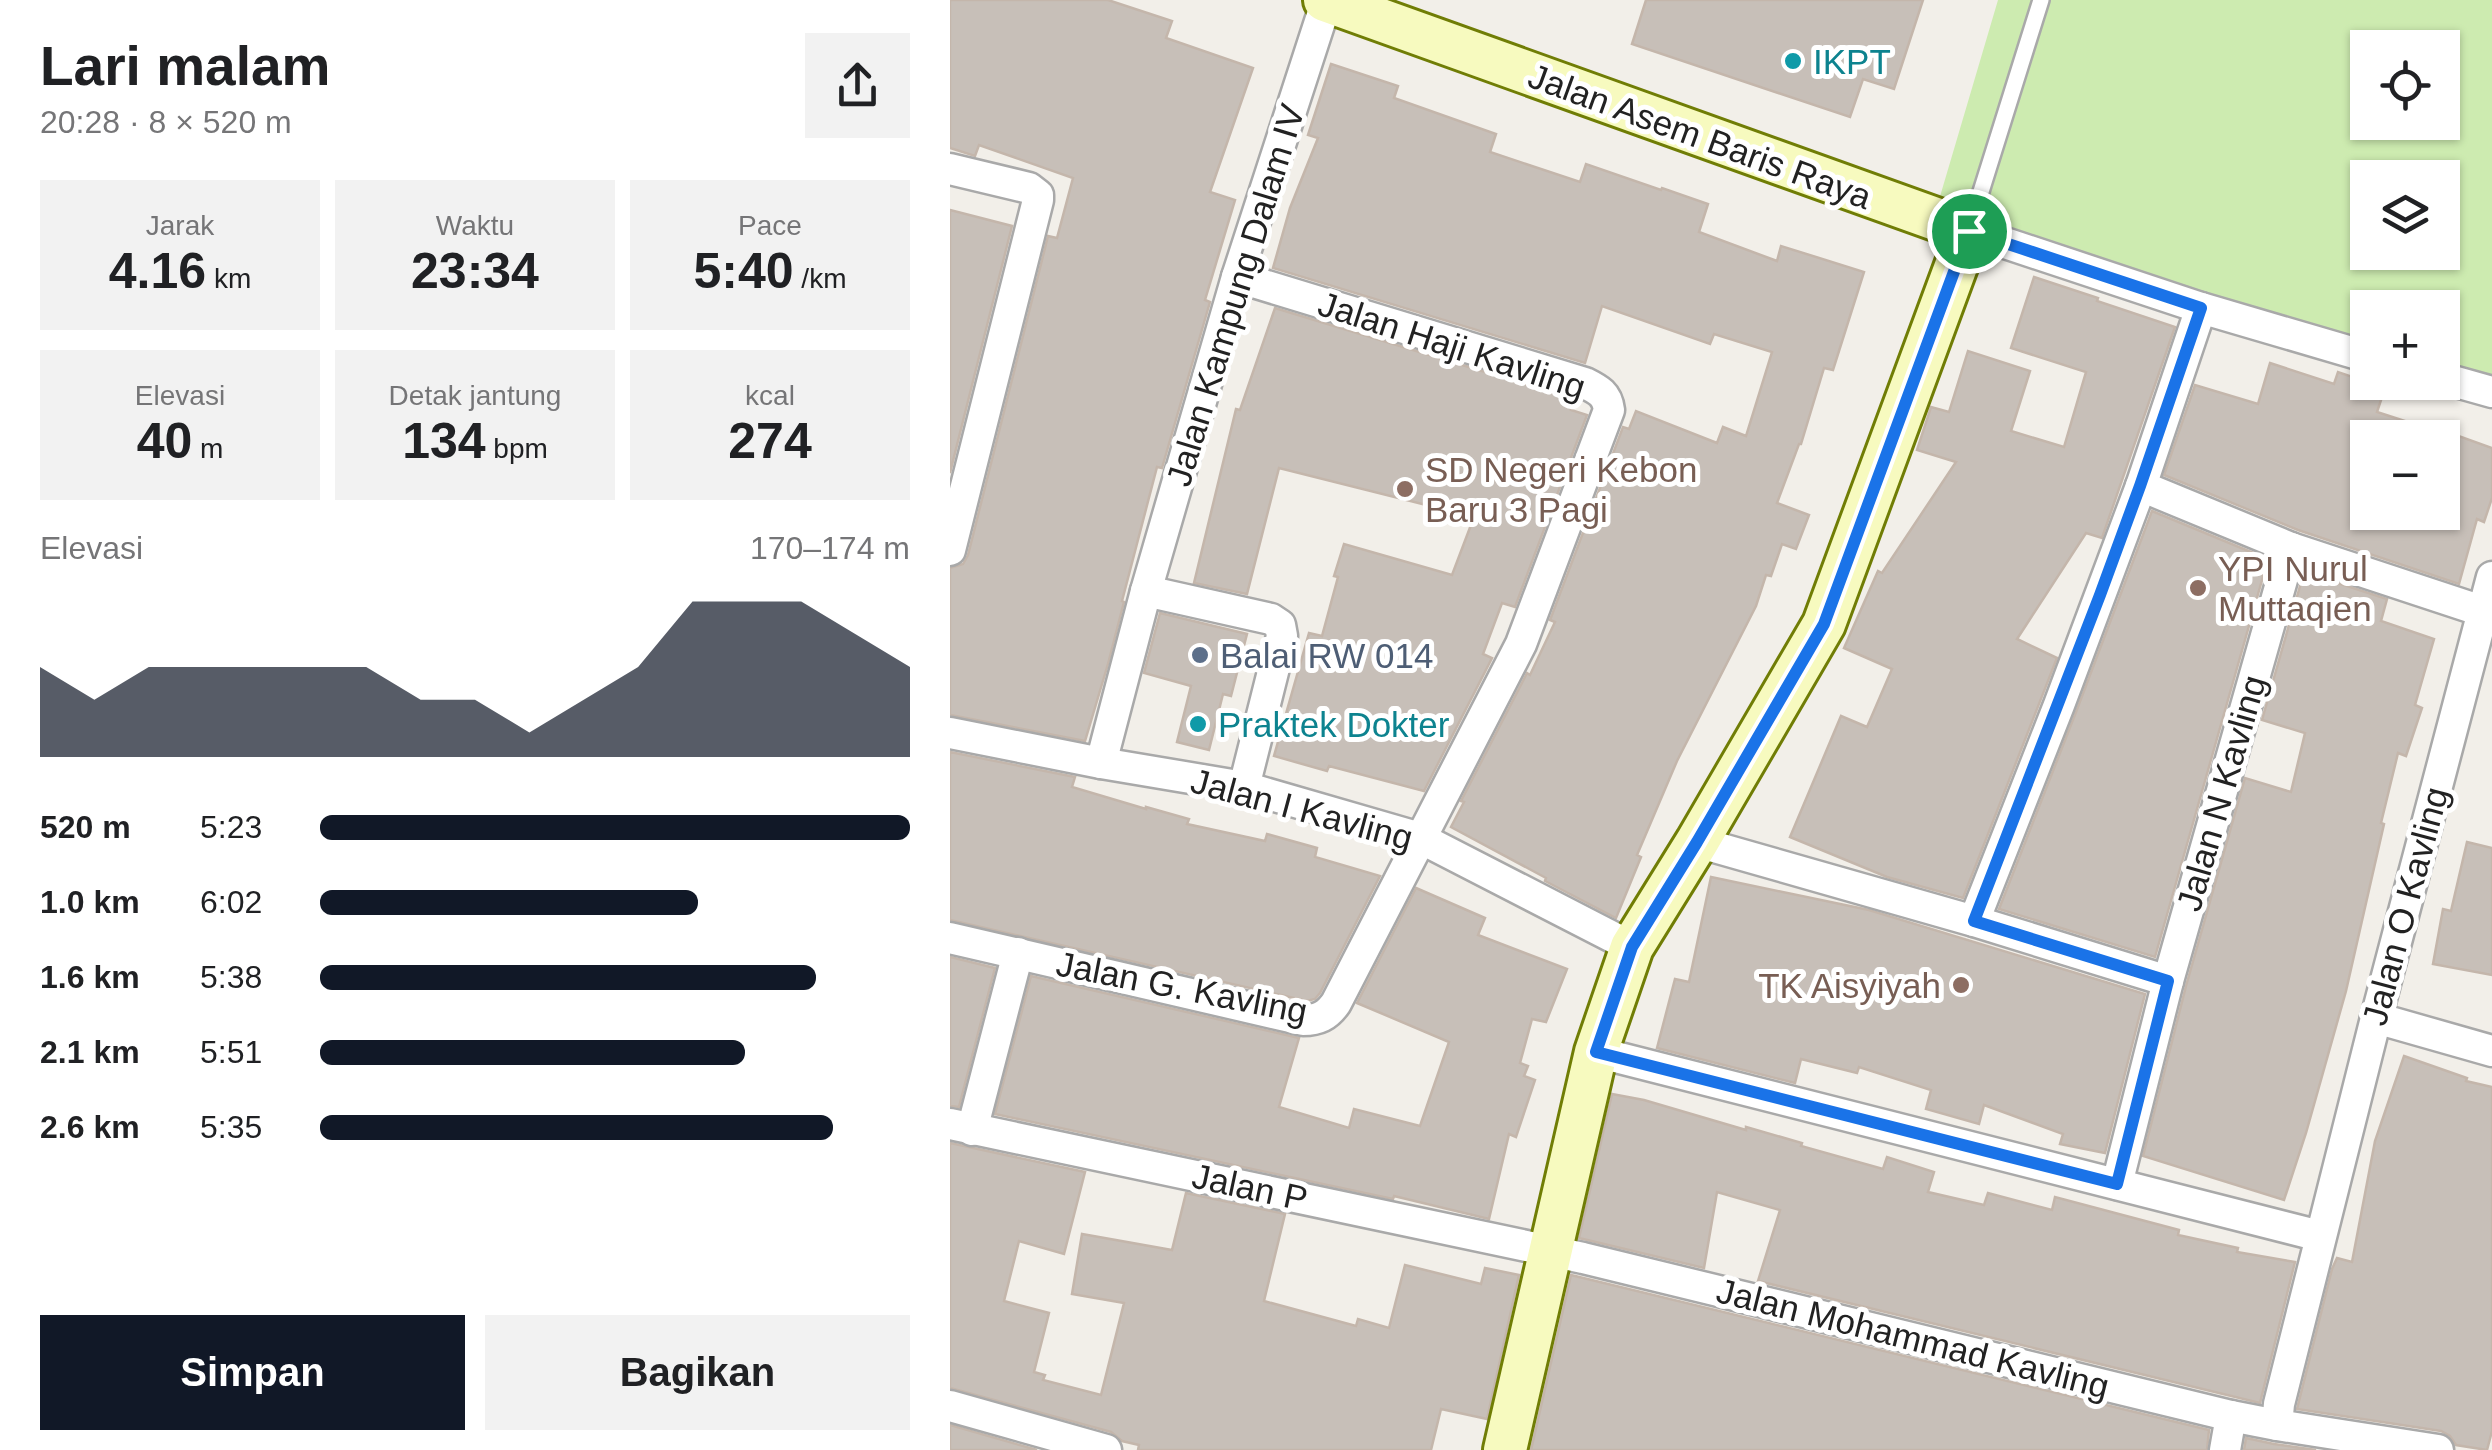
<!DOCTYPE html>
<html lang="id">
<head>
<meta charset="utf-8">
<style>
	body { margin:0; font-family:Helvetica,sans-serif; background:#f2f2f2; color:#202124; height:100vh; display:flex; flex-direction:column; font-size:38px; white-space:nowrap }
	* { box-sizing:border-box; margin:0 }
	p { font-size:32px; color:#757577 }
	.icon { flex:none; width:55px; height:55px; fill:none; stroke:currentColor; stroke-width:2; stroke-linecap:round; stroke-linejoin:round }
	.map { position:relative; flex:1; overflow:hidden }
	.details { display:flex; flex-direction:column; background:#fff; width:950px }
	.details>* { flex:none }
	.controls { position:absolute; left:1400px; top:30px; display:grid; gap:20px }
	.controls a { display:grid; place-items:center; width:110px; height:110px; border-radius:0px; background:#fff; box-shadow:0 2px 8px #0004; font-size:50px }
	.pin { position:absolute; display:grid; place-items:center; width:85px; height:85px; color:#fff; margin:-42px; border:5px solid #fff; border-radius:50%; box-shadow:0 2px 10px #0007 }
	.round { display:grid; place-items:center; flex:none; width:105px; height:105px; border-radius:0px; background:#f2f2f2 }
	.overview { display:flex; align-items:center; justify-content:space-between; height:170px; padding:0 40px }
	h1 { font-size:55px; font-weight:600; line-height:75px }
	.metrics { display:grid; grid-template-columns:repeat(3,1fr); gap:15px; height:170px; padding:10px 40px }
	.metrics div { display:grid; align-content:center; border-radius:0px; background:#f2f2f2; text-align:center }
	.metrics b { font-size:50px; font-weight:600 }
	.metrics small { font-size:28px; font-weight:400 }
	.metrics p { font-size:28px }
	.chart { height:280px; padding:20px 40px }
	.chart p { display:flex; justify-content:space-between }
	.chart svg { width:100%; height:180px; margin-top:10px; fill:#111827; opacity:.7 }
	.action { display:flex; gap:20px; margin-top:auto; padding:20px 40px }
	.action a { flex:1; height:115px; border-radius:0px; background:#111827; color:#fff; font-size:40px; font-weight:600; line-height:115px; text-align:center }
	.action a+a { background:#f2f2f2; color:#202124 }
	ul { padding:0 40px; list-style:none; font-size:32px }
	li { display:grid; grid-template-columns:160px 120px 1fr; align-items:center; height:75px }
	li i { height:25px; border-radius:12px; background:#111827 }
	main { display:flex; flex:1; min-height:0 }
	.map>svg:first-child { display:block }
	.grass { fill:#cdebb0; fill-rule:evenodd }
	.building { fill:#c7bfb8; stroke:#c4b6ab; stroke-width:2.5 }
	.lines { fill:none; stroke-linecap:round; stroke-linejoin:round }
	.lane-casing { stroke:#a9a9a9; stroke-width:20 }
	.street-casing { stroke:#a9a9a9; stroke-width:35 }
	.secondary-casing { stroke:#707d05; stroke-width:48 }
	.lane { stroke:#fff; stroke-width:15 }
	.street { stroke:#fff; stroke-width:30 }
	.secondary { stroke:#f7fabf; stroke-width:42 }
	.route-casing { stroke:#fff; stroke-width:20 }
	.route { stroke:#1a73e8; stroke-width:12 }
	.culture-dot { fill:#0f9aa8; stroke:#fff; stroke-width:4 }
	.education-dot { fill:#8d6e63; stroke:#fff; stroke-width:4 }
	.service-dot { fill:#5c6f8a; stroke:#fff; stroke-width:4 }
	.labels { text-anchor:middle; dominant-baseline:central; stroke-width:10; stroke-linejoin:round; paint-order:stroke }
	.culture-label { font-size:35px; fill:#0d838f; stroke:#fff; text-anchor:start }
	.street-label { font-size:35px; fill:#222; stroke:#fff }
	.education-label { font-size:35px; fill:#785e54; stroke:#fff; text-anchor:start }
	.service-label { font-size:35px; fill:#4e5e75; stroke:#fff; text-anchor:start }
</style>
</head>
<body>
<main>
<section class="details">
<div class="overview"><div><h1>Lari malam</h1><p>20:28 · 8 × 520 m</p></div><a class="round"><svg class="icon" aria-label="share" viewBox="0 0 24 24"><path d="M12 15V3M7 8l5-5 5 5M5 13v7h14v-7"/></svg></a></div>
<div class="metrics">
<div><p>Jarak</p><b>4.16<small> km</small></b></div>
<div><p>Waktu</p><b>23:34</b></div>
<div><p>Pace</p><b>5:40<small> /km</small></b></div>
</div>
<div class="metrics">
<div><p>Elevasi</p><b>40<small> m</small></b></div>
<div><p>Detak jantung</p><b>134<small> bpm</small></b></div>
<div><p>kcal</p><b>274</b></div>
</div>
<div class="chart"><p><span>Elevasi</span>170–174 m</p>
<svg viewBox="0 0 160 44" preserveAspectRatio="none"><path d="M0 44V22L10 30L20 22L30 22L40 22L50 22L60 22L70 30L80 30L90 38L100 30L110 22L120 6L130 6L140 6L150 14L160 22V44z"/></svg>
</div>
<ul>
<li><b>520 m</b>5:23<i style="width:100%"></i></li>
<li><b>1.0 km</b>6:02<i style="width:64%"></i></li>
<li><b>1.6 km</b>5:38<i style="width:84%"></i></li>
<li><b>2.1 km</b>5:51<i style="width:72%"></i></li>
<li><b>2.6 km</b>5:35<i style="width:87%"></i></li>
</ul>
<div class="action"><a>Simpan</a><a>Bagikan</a></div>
</section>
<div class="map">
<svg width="1542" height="1450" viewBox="0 0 1542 1450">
	<rect width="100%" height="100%" fill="#f2efe9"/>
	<path class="grass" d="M1048 0H1542V381L1493 366 1492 308H1418L1417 343 986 210ZM1418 48H1492V122H1418ZM1418 178H1492V252H1418Z"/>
	<g class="building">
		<polygon points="0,0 158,0 222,21 216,38 303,68 260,192 285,200 255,300 260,302 212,468 207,467 172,601 174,602 158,664 135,741 0,715 0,568 13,564 18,555 98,236 107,238 123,178 29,145 25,156 0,148"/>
		<polygon points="696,0 973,0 944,89 913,79 900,117 682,44"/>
		<polygon points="381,64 448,86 444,98 546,134 540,152 630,182 636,164 711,190 712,188 758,204 749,232 827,261 831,246 914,272 883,370 874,368 851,444 849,444 827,503 859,515 846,549 832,544 821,576 816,575 806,606 727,761 687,855 691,857 666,918 595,881 596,878 501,827 514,802 511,801 577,673 580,675 605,622 600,620 673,427 679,429 686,411 767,443 773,427 796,436 822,352 764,334 760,344 652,306 635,363 323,268 340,208 368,138 358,135"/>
		<polygon points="0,210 62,226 0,473"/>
		<polygon points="1084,277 1148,298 1147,301 1225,327 1152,538 1136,533 1067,639 1107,658 1013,898 937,877 840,837 891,716 917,727 942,669 894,648 928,571 932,573 1006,462 967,450 981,407 999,412 1018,351 1080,371 1061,431 1114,447 1136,372 1061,348"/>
		<polygon points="325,308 624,399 621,410 637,415 565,607 552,603 533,654 542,658 474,791 379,766 377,771 324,756 359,633 372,636 388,577 384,576 394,544 502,575 524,517 329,468 297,594 244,583 286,409 290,410"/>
		<polygon points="1320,363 1384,384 1388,372 1435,388 1427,412 1486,431 1485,438 1418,438 1418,512 1492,512 1492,430 1542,448 1542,498 1534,522 1527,519 1509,584 1348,530 1214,475 1245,385 1308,404"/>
		<polygon points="1202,511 1318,559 1205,957 1049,909 1126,712"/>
		<polygon points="1354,572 1437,599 1431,621 1484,639 1465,705 1472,708 1456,756 1448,753 1431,823 1434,824 1396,991 1356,1133 1334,1200 1193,1156 1236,986 1295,778 1341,792 1355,733 1312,720"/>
		<polygon points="210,613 297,634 281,696 273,694 259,750 227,742 241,686 194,673"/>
		<polygon points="0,752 125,777 122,787 196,809 196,807 239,819 237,824 315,841 317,834 367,848 365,857 430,876 370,993 365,999 357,1001 0,920"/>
		<polygon points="1517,842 1542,848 1542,975 1483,964 1493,909 1501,911"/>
		<polygon points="761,877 919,910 1195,994 1155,1153 1110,1144 1113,1134 1034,1105 1029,1124 976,1109 981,1090 909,1067 907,1073 851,1059 845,1083 707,1048 725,979 739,982"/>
		<polygon points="466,888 535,918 528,935 617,969 596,1022 582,1019 570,1063 578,1066 574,1076 585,1080 566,1137 559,1134 539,1219 444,1196 443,1199 45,1114 81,976 349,1038 329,1107 399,1128 404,1109 470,1126 499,1042 407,1003"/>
		<polygon points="0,957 45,968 9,1107 0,1106"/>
		<polygon points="1454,1056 1517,1078 1516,1081 1542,1087 1542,1431 1537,1450 1506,1445 1500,1436 1491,1431 1347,1409 1382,1269 1387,1258 1402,1262 1425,1141"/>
		<polygon points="662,1094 694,1100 796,1130 796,1127 852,1143 851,1146 933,1169 937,1157 984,1172 978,1192 1034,1205 1038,1193 1102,1210 1105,1197 1229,1230 1228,1235 1288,1248 1287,1252 1345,1262 1310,1403 808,1281 830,1210 767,1192 754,1268 629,1238"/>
		<polygon points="0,1143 135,1172 114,1254 69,1241 54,1301 99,1313 84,1372 95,1375 93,1380 151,1395 174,1303 122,1294 132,1234 222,1250 236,1193 335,1214 314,1301 406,1326 408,1319 439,1328 455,1265 531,1284 535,1268 569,1275 537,1419 491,1409 481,1450 188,1450 189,1445 172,1441 161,1432 0,1388"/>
		<polygon points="621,1275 1259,1430 1257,1450 581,1450"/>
		<polygon points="0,1425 87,1450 0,1450"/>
		<polygon points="1296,1438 1324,1444 1366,1450 1294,1450"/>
	</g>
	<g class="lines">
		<defs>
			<polyline id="lane" points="1019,230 1091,0"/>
			<g id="street">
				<polyline points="0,169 79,188 88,195 88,200 0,550"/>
				<polyline points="1019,231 1251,308 1418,357"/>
				<polyline points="1492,378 1542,392"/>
				<polyline points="1191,486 1341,548 1532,611"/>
				<polyline points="196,591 321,619 330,625 332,636 294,787"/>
				<polyline points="0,733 151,763 294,787 470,838 682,947"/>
				<polyline points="151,763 196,591 287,277 377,0"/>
				<polyline points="747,842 1024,921 1218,981"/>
				<polyline points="1024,921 1109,705 1191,486 1251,308"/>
				<path d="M0 938 353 1020C368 1020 377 1016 386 1003L571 644 659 410C657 394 649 390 635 383L287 277"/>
				<polyline points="1426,1018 1542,1051"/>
				<polyline points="646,1052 1370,1236"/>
				<polyline points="0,1124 633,1258 1281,1416 1327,1425 1488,1450"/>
				<polyline points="22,1130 68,953"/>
				<polyline points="1167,1184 1218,981 1341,548"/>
				<polyline points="0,1406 156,1450"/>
				<polyline points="1327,1425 1329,1404 1426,1018 1542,577"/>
				<polyline points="1275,1450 1281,1416"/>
			</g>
			<polyline id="secondary" points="375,0 1019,231 874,624 747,842 682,947 646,1052 555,1450"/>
		</defs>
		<use href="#lane" class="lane-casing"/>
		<use href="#street" class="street-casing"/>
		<use href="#secondary" class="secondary-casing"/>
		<use href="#lane" class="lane"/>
		<use href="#street" class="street"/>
		<use href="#secondary" class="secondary"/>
	</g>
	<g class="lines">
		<defs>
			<polygon id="route" points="1019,231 1251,308 1190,486 1150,595 1024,921 1218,981 1167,1184 646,1052 682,947 747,842 874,624"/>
		</defs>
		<use href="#route" class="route-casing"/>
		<use href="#route" class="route"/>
	</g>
	<g class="culture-dot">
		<circle cx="843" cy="61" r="10"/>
		<circle cx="248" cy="724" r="10"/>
	</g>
	<g class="education-dot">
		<circle cx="455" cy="489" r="10"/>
		<circle cx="1248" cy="588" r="10"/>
		<circle cx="1011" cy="985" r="10"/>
	</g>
	<circle class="service-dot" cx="250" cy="655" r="10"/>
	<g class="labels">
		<g class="culture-label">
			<text x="863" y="61">IKPT</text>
			<text x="268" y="724">Praktek Dokter</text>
		</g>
		<g class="street-label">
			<text transform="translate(750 136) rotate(20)">Jalan Asem Baris Raya</text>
			<text transform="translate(285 295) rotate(-73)">Jalan Kampung Dalam IV</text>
			<text transform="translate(502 345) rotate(18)">Jalan Haji Kavling</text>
			<text transform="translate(1271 793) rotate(-74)">Jalan N Kavling</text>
			<text transform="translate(352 809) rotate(15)">Jalan I Kavling</text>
			<text transform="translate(1455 906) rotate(-75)">Jalan O Kavling</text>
			<text transform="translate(232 987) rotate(11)">Jalan G. Kavling</text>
			<text transform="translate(300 1187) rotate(12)">Jalan P</text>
			<text transform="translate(963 1338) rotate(14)">Jalan Mohammad Kavling</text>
		</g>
		<g class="education-label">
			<text x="475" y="469">SD Negeri Kebon<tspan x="475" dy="40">Baru 3 Pagi</tspan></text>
			<text x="1268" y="568">YPI Nurul<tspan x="1268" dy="40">Muttaqien</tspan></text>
			<text x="991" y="985" text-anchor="end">TK Aisyiyah</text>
		</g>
		<g class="service-label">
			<text x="270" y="655">Balai RW 014</text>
		</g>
	</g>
</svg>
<div class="controls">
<a><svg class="icon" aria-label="locate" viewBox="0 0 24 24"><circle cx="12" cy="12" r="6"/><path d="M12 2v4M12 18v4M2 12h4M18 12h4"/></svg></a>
<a><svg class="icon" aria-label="layers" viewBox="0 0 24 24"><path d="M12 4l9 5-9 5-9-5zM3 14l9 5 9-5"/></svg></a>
<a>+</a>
<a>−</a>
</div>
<div class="pin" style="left:1019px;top:231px;background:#1e9e55"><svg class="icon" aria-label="arrive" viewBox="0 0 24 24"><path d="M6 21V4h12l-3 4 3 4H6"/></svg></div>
</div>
</main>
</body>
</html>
